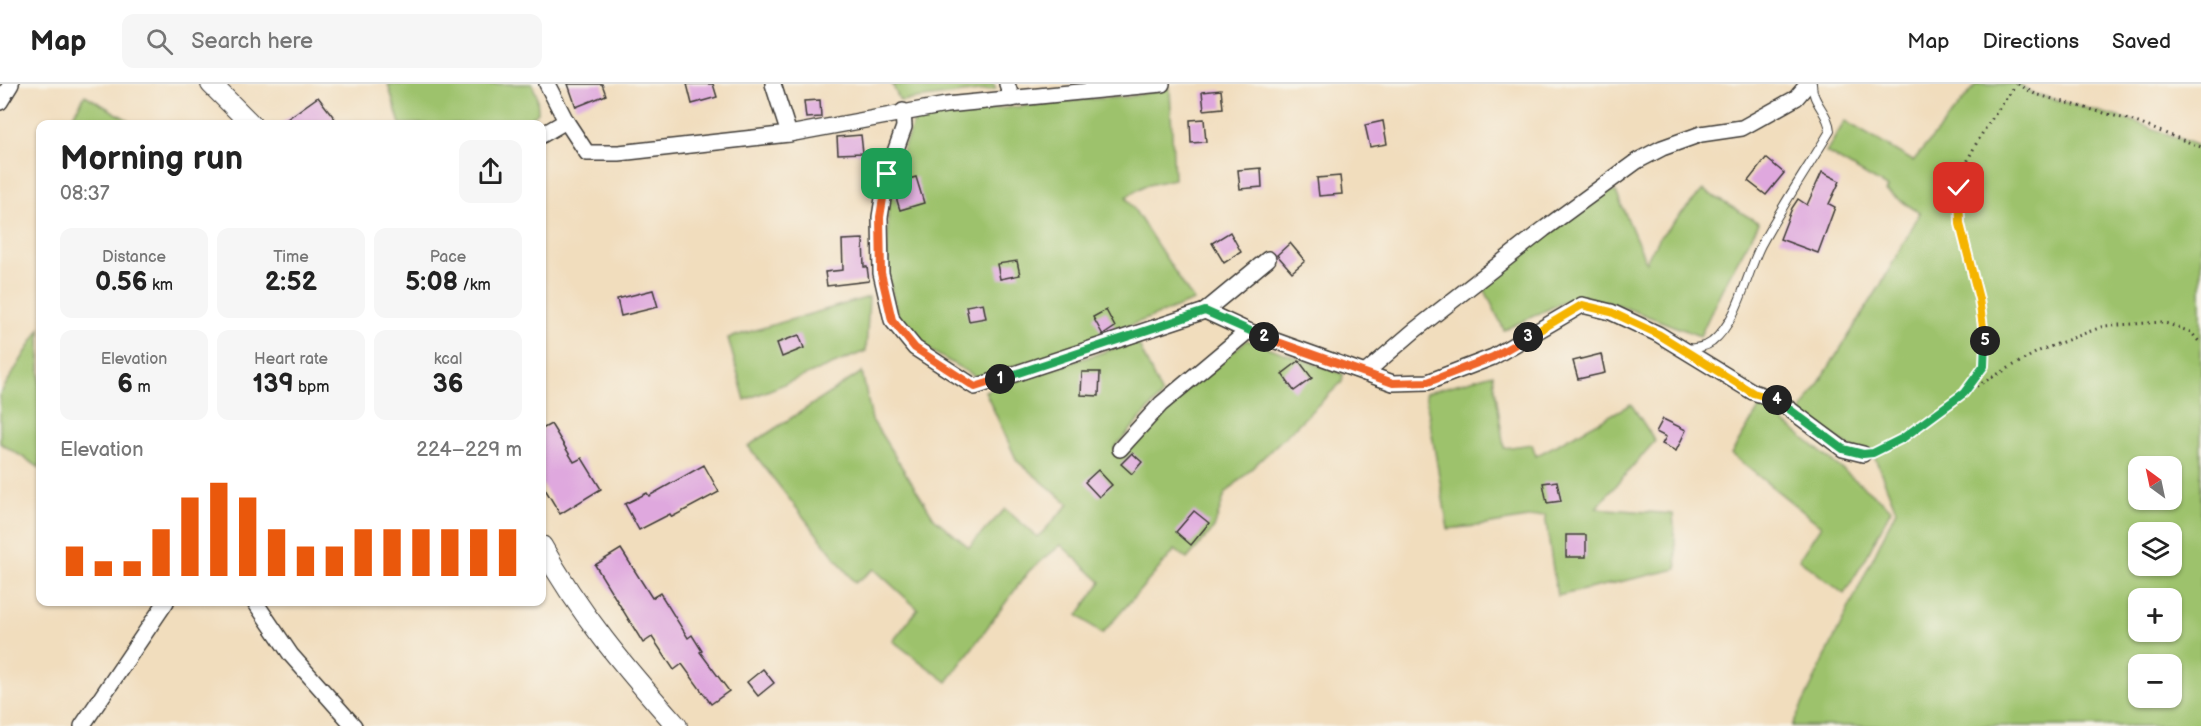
<!DOCTYPE html>
<html lang="en">
<head>
<meta charset="utf-8">
<style>
	body { margin:0; font-family:"Balsamiq Sans",sans-serif; background:#f6f6f6; color:#222; height:100vh; display:flex; flex-direction:column; font-size:22px; white-space:nowrap }
	* { box-sizing:border-box; margin:0 }
	p { font-size:20px; color:#767676 }
	.icon { flex:none; width:33px; height:33px; fill:none; stroke:currentColor; stroke-width:2; stroke-linecap:round; stroke-linejoin:round }
	.map { position:relative; flex:1; overflow:hidden }
	.details { position:absolute; left:36px; top:36px; width:510px; height:486px; display:flex; flex-direction:column; background:#fff; border-radius:12px; box-shadow:0 2px 4px #0004 }
	.details>* { flex:none }
	.needle { width:39px; rotate:327deg }
	.controls { position:absolute; left:2128px; top:372px; display:grid; gap:12px }
	.controls a { display:grid; place-items:center; width:54px; height:54px; border-radius:12px; background:#fff; box-shadow:0 2px 4px #0004; font-size:30px }
	.pin { position:absolute; display:grid; place-items:center; width:51px; height:51px; color:#fff; margin:-26px; border-radius:12px; box-shadow:0 3px 9px #0006 }
	.km { position:absolute; width:30px; height:30px; margin:-15px; border-radius:50%; background:#222; color:#fff; font-size:16px; line-height:30px; text-align:center }
	.round { display:grid; place-items:center; flex:none; width:63px; height:63px; border-radius:12px; background:#f6f6f6 }
	.head { display:flex; align-items:center; justify-content:space-between; height:102px; padding:0 24px }
	h1 { font-size:33px; font-weight:700; line-height:45px }
	.figures { display:grid; grid-template-columns:repeat(3,1fr); gap:9px; height:102px; padding:6px 24px }
	.figures div { display:grid; align-content:center; border-radius:12px; background:#f6f6f6; text-align:center }
	.figures b { font-size:26px; font-weight:700 }
	.figures small { font-size:16px; font-weight:400 }
	.figures p { font-size:16px }
	.chart { height:168px; padding:12px 24px }
	.chart p { display:flex; justify-content:space-between }
	.chart svg { width:100%; height:108px; margin-top:6px; stroke:#ea580c; stroke-width:6 }
	header { display:flex; align-items:center; gap:36px; box-sizing:border-box; height:84px; padding:0 30px; background:#fff; border-bottom:2px solid #e0e0e0 }
	header strong { font-size:28px }
	nav { display:flex; gap:33px; margin-inline-start:auto; font-size:21px }
	.search { width:420px; height:54px; background:#f6f6f6; display:flex; align-items:center; gap:15px; box-sizing:border-box; padding:0 21px; border-radius:12px; color:#767676; font-size:22px }
	.map>svg:first-child { display:block }
	.green { fill:#9dc26c; stroke:#5c6f44; stroke-width:1.5; fill-rule:evenodd }
	.building { fill:#dfa8de }
	.lines { fill:none; stroke-linecap:round; stroke-linejoin:round }
	.service-casing { stroke:#3c3934; stroke-width:10 }
	.minor-casing { stroke:#3c3934; stroke-width:18 }
	.tertiary-casing { stroke:#3c3934; stroke-width:22 }
	.path { stroke:#3c3934; stroke-width:3; stroke-dasharray:1.5 4.5; stroke-linecap:butt }
	.service { stroke:#fff; stroke-width:8 }
	.minor { stroke:#fff; stroke-width:15 }
	.tertiary { stroke:#fff; stroke-width:20 }
	.split-1-casing { stroke:#fff; stroke-width:12 }
	.split-2-casing { stroke:#fff; stroke-width:12 }
	.split-3-casing { stroke:#fff; stroke-width:12 }
	.split-4-casing { stroke:#fff; stroke-width:12 }
	.split-5-casing { stroke:#fff; stroke-width:12 }
	.split-6-casing { stroke:#fff; stroke-width:12 }
	.split-1 { stroke:#f0652b; stroke-width:8 }
	.split-2 { stroke:#22a559; stroke-width:8 }
	.split-3 { stroke:#f0652b; stroke-width:8 }
	.split-4 { stroke:#f5b400; stroke-width:8 }
	.split-5 { stroke:#22a559; stroke-width:8 }
	.split-6 { stroke:#f5b400; stroke-width:8 }
</style>
</head>
<body>
<header>
<strong>Map</strong>
<div class="search"><svg class="icon" aria-label="search" viewBox="0 0 24 24"><circle cx="10" cy="10" r="6"/><path d="M15 15l6 6"/></svg>Search here</div>
<nav><a>Map</a><a>Directions</a><a>Saved</a></nav>
</header>
<div class="map">
<svg width="2201" height="642" viewBox="0 0 2201 642">
	<rect width="100%" height="100%" fill="#f7f3e8"/>
	<filter id="ink" filterUnits="userSpaceOnUse"><feTurbulence type="fractalNoise" baseFrequency=".0167" numOctaves="2"/><feDisplacementMap in="SourceGraphic" scale="12" xChannelSelector="R" yChannelSelector="G"/><feConvolveMatrix kernelMatrix="1 2 1 2 8 2 1 2 1" color-interpolation-filters="sRGB"/></filter>
	<filter id="wash" filterUnits="userSpaceOnUse"><feTurbulence type="fractalNoise" baseFrequency=".008" numOctaves="4" result="noise"/><feDisplacementMap in="SourceGraphic" scale="24" xChannelSelector="R" yChannelSelector="G"/><feGaussianBlur stdDeviation="1.35" result="paint"/><feColorMatrix in="noise" values="0 0 0 0 0 0 0 0 0 0 0 0 0 0 0 0 0 1.4 0 .05"/><feComposite in="paint" operator="in"/></filter>
	<g filter="url(#wash)">
		<rect width="100%" height="100%" fill="#f1ddbd"/>
		<g class="green">
			<polygon points="388,0 532,0 537,12 538,28 523,40 400,40"/>
			<polygon points="892,0 994,0 996,5 900,17"/>
			<path d="M1977 0H2018L2035 10 2133 37 2201 63V642H1792L1896 426 1873 369 1863 370 1801 334 1803 324 1880 202 1920 129 1886 107 1888 104 1826 68 1845 37 1913 77ZM2139 382H2172V416H2139ZM2139 448H2172V482H2139ZM2139 514H2172V548H2139ZM2139 580H2172V614H2139Z"/>
			<polygon points="1170,4 1174,95 1144,102 1126,113 1194,217 1046,273 976,293 919,260 898,233 887,188 888,117 897,79 915,35 924,31 987,26 1088,15 1127,13"/>
			<polygon points="85,11 135,40 68,40"/>
			<polygon points="1703,106 1759,139 1722,205 1700,252 1621,222 1578,211 1504,246 1482,200 1580,126 1610,107 1616,108 1646,178 1658,155"/>
			<polygon points="869,213 866,267 745,316 728,254"/>
			<polygon points="40,245 40,384 0,359 0,310"/>
			<polygon points="1247,256 1343,290 1342,298 1225,410 1214,444 1187,475 1175,466 1102,550 1078,531 1101,498 1061,461 1029,487 947,598 893,557 918,525 874,485 855,499 748,362 862,288 872,336 934,434 969,463 1005,425 1038,453 1069,420 1017,377 985,307 1137,257 1162,311 1114,364 1120,373 1161,326"/>
			<polygon points="1493,290 1504,364 1532,360 1536,372 1631,320 1655,357 1596,424 1673,430 1677,485 1557,512 1545,431 1486,441 1448,445 1425,309"/>
			<polygon points="1764,322 1891,425 1866,474 1844,510 1799,475 1821,442 1731,370 1760,323"/>
		</g>
		<g id="blocks">
			<g class="building">
				<polygon points="568,0 602,0 606,11 576,23"/>
				<polygon points="687,0 713,0 717,13 692,20"/>
				<polygon points="1221,6 1223,24 1204,26 1202,8"/>
				<polygon points="318,13 339,40 280,40"/>
				<polygon points="820,16 821,33 806,34 804,17"/>
				<polygon points="1204,35 1206,58 1191,59 1190,36"/>
				<polygon points="1383,37 1387,60 1370,63 1365,41"/>
				<polygon points="861,51 863,69 838,70 837,53"/>
				<polygon points="1766,74 1784,89 1766,111 1748,97"/>
				<polygon points="1261,84 1262,103 1240,105 1238,86"/>
				<polygon points="1822,88 1840,97 1829,120 1835,123 1818,169 1780,155 1792,124 1798,115 1807,121"/>
				<polygon points="1340,92 1342,110 1319,112 1317,94"/>
				<polygon points="916,93 924,119 900,126 894,107 895,99"/>
				<polygon points="1230,148 1241,168 1224,179 1212,159"/>
				<polygon points="863,155 864,183 867,183 869,197 827,202 825,188 843,186 842,156"/>
				<polygon points="1290,159 1305,177 1292,188 1277,171"/>
				<polygon points="1017,177 1020,191 1000,195 997,180"/>
				<polygon points="653,206 658,223 621,232 617,215"/>
				<polygon points="983,219 986,234 969,237 966,222"/>
				<polygon points="1106,226 1115,243 1103,251 1093,233"/>
				<polygon points="799,251 804,264 782,273 777,259"/>
				<polygon points="1601,270 1605,289 1578,295 1573,277"/>
				<polygon points="1299,277 1312,294 1294,307 1282,290"/>
				<polygon points="1082,288 1100,288 1099,312 1081,311"/>
				<polygon points="1663,335 1686,346 1676,367 1662,360 1666,353 1656,348"/>
				<polygon points="551,340 574,378 582,374 601,405 560,430 542,400 542,345"/>
				<polygon points="1132,369 1142,378 1132,390 1121,380"/>
				<polygon points="704,381 719,408 672,433 670,430 639,446 625,420 647,409 649,412"/>
				<polygon points="1098,386 1112,401 1099,413 1085,398"/>
				<polygon points="1557,397 1561,417 1547,419 1543,399"/>
				<polygon points="1194,427 1209,439 1191,461 1176,448"/>
				<rect x="1566" y="451" width="20" height="22"/>
				<polygon points="621,465 652,514 660,509 688,554 692,551 702,567 700,568 729,607 711,620 682,580 674,586 652,553 643,559 595,481"/>
				<polygon points="763,585 774,599 758,612 747,598"/>
			</g>
		</g>
	</g>
	<g filter="url(#ink)">
		<use href="#blocks" fill-opacity="0" stroke="#3c3934" stroke-width="1.5"/>
		<g class="lines">
			<defs>
				<path id="service" d="M1686 265C1695 264 1704 264 1712 258 1739 236 1746 190 1761 161 1782 122 1807 85 1830 47 1829 29 1812 19 1812 0"/>
				<g id="minor">
					<polyline points="773,0 789,50"/>
					<polyline points="1007,0 1012,15"/>
					<polyline points="0,18 11,0"/>
					<polyline points="903,27 904,43 887,90 880,133 881,189 892,236 915,264 975,303 1205,227 1268,175"/>
					<polyline points="566,37 587,69 619,69 789,50 946,21 1162,0"/>
					<polyline points="542,51 566,37 547,0"/>
					<polyline points="1205,227 1248,247 1393,299 1428,298 1493,273 1582,221 1611,228 1658,250 1753,308 1777,316 1843,365 1863,370"/>
					<polyline points="1365,289 1415,246 1544,145 1637,77 1662,64 1701,50 1742,44 1796,14 1808,0"/>
					<polyline points="1120,365 1161,320 1248,247"/>
					<polyline points="255,518 291,571 354,642"/>
					<polyline points="82,642 166,518"/>
				</g>
				<g id="tertiary">
					<polyline points="211,0 251,40"/>
					<path d="M542 462C578 528 627 586 677 642"/>
				</g>
			</defs>
			<use href="#service" class="service-casing"/>
			<use href="#minor" class="minor-casing"/>
			<use href="#tertiary" class="tertiary-casing"/>
			<g class="path">
				<polyline points="2018,0 2035,10 2133,37 2201,63"/>
				<polyline points="1966,308 2039,267 2104,242 2162,238 2191,248 2201,260"/>
				<path d="M1877 367C1909 352 1968 316 1983 283 1993 263 1976 202 1970 180 1964 155 1955 129 1960 103 1966 65 1995 32 2016 0"/>
			</g>
			<use href="#service" class="service"/>
			<use href="#minor" class="minor"/>
			<use href="#tertiary" class="tertiary"/>
		</g>
	</g>
	<g class="lines" filter="url(#ink)">
		<defs>
			<polyline id="split-1" points="887,90 880,133 881,189 892,236 915,264 975,303 1000,295"/>
			<polyline id="split-2" points="1000,295 1205,227 1264,253"/>
			<polyline id="split-3" points="1264,253 1393,299 1428,298 1493,273 1528,253"/>
			<polyline id="split-4" points="1528,253 1582,221 1611,228 1658,250 1753,309 1777,316"/>
			<polyline id="split-5" points="1777,316 1843,365 1863,370 1873,369 1903,354 1964,309 1984,282 1985,257"/>
			<polyline id="split-6" points="1959,104 1960,140 1979,215 1985,257"/>
		</defs>
		<use href="#split-1" class="split-1-casing"/>
		<use href="#split-2" class="split-2-casing"/>
		<use href="#split-3" class="split-3-casing"/>
		<use href="#split-4" class="split-4-casing"/>
		<use href="#split-5" class="split-5-casing"/>
		<use href="#split-6" class="split-6-casing"/>
		<use href="#split-1" class="split-1"/>
		<use href="#split-2" class="split-2"/>
		<use href="#split-3" class="split-3"/>
		<use href="#split-4" class="split-4"/>
		<use href="#split-5" class="split-5"/>
		<use href="#split-6" class="split-6"/>
	</g>
</svg>
<div class="controls">
<a><svg class="needle" viewBox="-14 -14 28 28"><path d="M0-13l5 13h-10z" fill="#e53935"/><path d="M0 13l5-13h-10z" fill="#767676"/></svg></a>
<a><svg class="icon" aria-label="layers" viewBox="0 0 24 24"><path d="M12 4l9 5-9 5-9-5zM3 14l9 5 9-5"/></svg></a>
<a>+</a>
<a>−</a>
</div>
<div class="pin" style="left:887px;top:90px;background:#1e9e55"><svg class="icon" aria-label="arrive" viewBox="0 0 24 24"><path d="M6 21V4h12l-3 4 3 4H6"/></svg></div>
<div class="pin" style="left:1959px;top:104px;background:#d93025"><svg class="icon" aria-label="check" viewBox="0 0 24 24"><path d="M5 12l5 5 9-10"/></svg></div>
<b class="km" style="left:1000px;top:295px">1</b>
<b class="km" style="left:1264px;top:253px">2</b>
<b class="km" style="left:1528px;top:253px">3</b>
<b class="km" style="left:1777px;top:316px">4</b>
<b class="km" style="left:1985px;top:257px">5</b>
<section class="details">
<div class="head"><div><h1>Morning run</h1><p>08:37</p></div><a class="round"><svg class="icon" aria-label="share" viewBox="0 0 24 24"><path d="M12 15V3M7 8l5-5 5 5M5 13v7h14v-7"/></svg></a></div>
<div class="figures">
<div><p>Distance</p><b>0.56<small> km</small></b></div>
<div><p>Time</p><b>2:52</b></div>
<div><p>Pace</p><b>5:08<small> /km</small></b></div>
</div>
<div class="figures">
<div><p>Elevation</p><b>6<small> m</small></b></div>
<div><p>Heart rate</p><b>139<small> bpm</small></b></div>
<div><p>kcal</p><b>36</b></div>
</div>
<div class="chart"><p><span>Elevation</span>224–229 m</p>
<svg viewBox="0 0 160 44" preserveAspectRatio="none"><path d="M5 44V32M15 44V38M25 44V38M35 44V25M45 44V12M55 44V6M65 44V12M75 44V25M85 44V32M95 44V32M105 44V25M115 44V25M125 44V25M135 44V25M145 44V25M155 44V25"/></svg>
</div>
</section>
</div>
</body>
</html>
